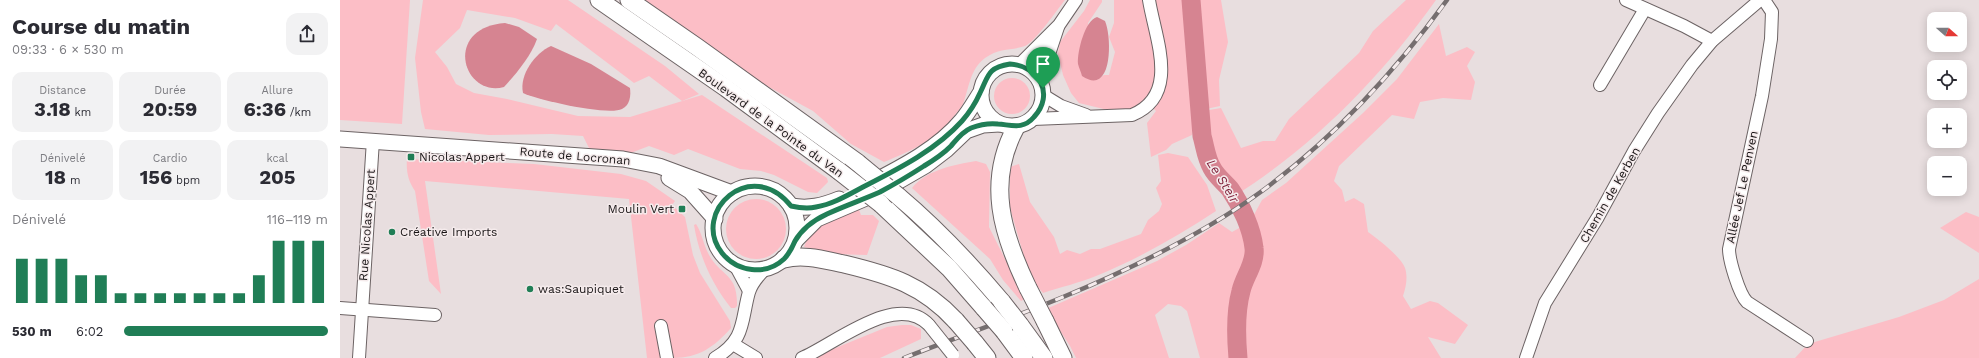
<!DOCTYPE html>
<html lang="fr">
<head>
<meta charset="utf-8">
<style>
	body { margin:0; font-family:"Work Sans",sans-serif; background:#f2f2f3; color:#2b2b33; height:100vh; display:flex; flex-direction:column; font-size:15px; white-space:nowrap }
	* { box-sizing:border-box; margin:0 }
	p { font-size:13px; color:#7c7c81 }
	.icon { flex:none; width:22px; height:22px; fill:none; stroke:currentColor; stroke-width:2; stroke-linecap:round; stroke-linejoin:round }
	.map { position:relative; flex:1; overflow:hidden }
	.sheet { display:flex; flex-direction:column; background:#fff; width:340px }
	.sheet>* { flex:none }
	.needle { width:26px; rotate:111deg }
	.fabs { position:absolute; left:1587px; top:12px; display:grid; gap:8px }
	.fabs a { display:grid; place-items:center; width:40px; height:40px; border-radius:8px; background:#fff; box-shadow:0 2px 10px #0003; font-size:20px }
	.pin { position:absolute; display:grid; place-items:center; width:34px; height:34px; color:#fff; margin:-41px -17px; border-radius:50% 50% 50% 0; rotate:-45deg; box-shadow:0 0 4px #0007 }
	.pin .icon { rotate:45deg }
	.round { display:grid; place-items:center; flex:none; width:42px; height:42px; border-radius:12px; background:#f2f2f3 }
	.headline { display:flex; align-items:center; justify-content:space-between; height:68px; padding:0 12px }
	h1 { font-size:22px; font-weight:700; line-height:30px }
	.metrics { display:grid; grid-template-columns:repeat(3,1fr); gap:6px; height:68px; padding:4px 12px }
	.metrics div { display:grid; align-content:center; border-radius:10px; background:#f2f2f3; text-align:center }
	.metrics b { font-size:20px; font-weight:700 }
	.metrics small { font-size:11px; font-weight:400 }
	.metrics p { font-size:11px }
	.chart { height:112px; padding:8px 12px }
	.chart p { display:flex; justify-content:space-between }
	.chart svg { width:100%; height:72px; margin-top:4px; stroke:#207e56; stroke-width:6 }
	ul { padding:0 12px; list-style:none; font-size:13px }
	li { display:grid; grid-template-columns:64px 48px 1fr; align-items:center; height:30px }
	li i { height:10px; border-radius:5px; background:#207e56 }
	main { display:flex; flex:1; min-height:0 }
	.map>svg:first-child { display:block }
	.green { fill:#fcbec6 }
	.water { fill:#d68491 }
	.lines { fill:none; stroke-linecap:round; stroke-linejoin:round }
	.river { stroke:#d68491; stroke-width:19 }
	.minor-casing { stroke:#6c6364; stroke-width:14 }
	.major-casing { stroke:#6c6364; stroke-width:17 }
	.highway-casing { stroke:#6c6364; stroke-width:19 }
	.minor { stroke:#fff; stroke-width:12 }
	.major { stroke:#fff; stroke-width:15 }
	.highway { stroke:#fff; stroke-width:17 }
	.rail-casing { stroke:#756e6f; stroke-width:4.5 }
	.rail { stroke:#f5ebec; stroke-width:3; stroke-dasharray:9; stroke-linecap:butt }
	.minor-bridge-casing { stroke:#6c6364; stroke-width:14; stroke-linecap:butt }
	.highway-bridge-casing { stroke:#6c6364; stroke-width:19; stroke-linecap:butt }
	.minor-bridge { stroke:#fff; stroke-width:12 }
	.highway-bridge { stroke:#fff; stroke-width:17 }
	.route-casing { stroke:#fff; stroke-width:8 }
	.route { stroke:#207e56; stroke-width:5 }
	.poi-dot { fill:#207e56; stroke:#f5ebec; stroke-width:1.5 }
	.labels { text-anchor:middle; dominant-baseline:central; stroke-width:3; stroke-linejoin:round; paint-order:stroke }
	.street-label { font-size:12px; fill:#191516; stroke:#f5ebec }
	.poi-label { font-size:12px; fill:#191516; stroke:#f5ebec; text-anchor:start }
	.water-label { font-size:13px; font-style:italic; fill:#7f1e38; stroke:#f5ebec }
</style>
</head>
<body>
<main>
<section class="sheet">
<div class="headline"><div><h1>Course du matin</h1><p>09:33 · 6 × 530 m</p></div><a class="round"><svg class="icon" aria-label="share" viewBox="0 0 24 24"><path d="M12 15V3M7 8l5-5 5 5M5 13v7h14v-7"/></svg></a></div>
<div class="metrics">
<div><p>Distance</p><b>3.18<small> km</small></b></div>
<div><p>Durée</p><b>20:59</b></div>
<div><p>Allure</p><b>6:36<small> /km</small></b></div>
</div>
<div class="metrics">
<div><p>Dénivelé</p><b>18<small> m</small></b></div>
<div><p>Cardio</p><b>156<small> bpm</small></b></div>
<div><p>kcal</p><b>205</b></div>
</div>
<div class="chart"><p><span>Dénivelé</span>116–119 m</p>
<svg viewBox="0 0 160 44" preserveAspectRatio="none"><path d="M5 44V17M15 44V17M25 44V17M35 44V27M45 44V27M55 44V38M65 44V38M75 44V38M85 44V38M95 44V38M105 44V38M115 44V38M125 44V27M135 44V6M145 44V6M155 44V6"/></svg>
</div>
<ul>
<li><b>530 m</b>6:02<i style="width:100%"></i></li>
</ul>
</section>
<div class="map">
<svg width="1639" height="358" viewBox="0 0 1639 358">
	<rect width="100%" height="100%" fill="#e8dedf"/>
	<g class="green">
		<polygon points="0,0 70,0 62,124 0,120"/>
		<polygon points="83,0 228,0 325,66 359,94 342,101 309,76 294,83 216,24 211,31 175,18 127,10 120,28 95,52 107,67 116,84 134,93 167,99 238,116 290,117 362,95 487,178 488,182 477,193 468,192 434,175 421,171 400,169 348,149 334,155 309,146 288,154 250,150 243,136 212,134 149,135 85,129 81,112 75,58"/>
		<path d="M305 0H725C717 10 695 42 685 46 671 51 660 47 645 58 630 69 629 88 623 104 621 108 617 112 614 116 596 140 571 151 544 162L511 144 473 111 416 80Z"/>
		<polygon points="750,0 762,0 762,2 748,23 757,80 764,75 769,75 775,52 769,37 774,23 774,0 881,0 888,42 879,80 880,106 866,109 853,115 852,135 832,144 826,150 811,157 807,123 816,111 812,107 813,90 796,111 776,112 739,103 731,93 723,75 718,54 720,42 744,11"/>
		<path d="M1066 0H1096C1041 77 976 144 896 195L878 163 863 111 881 108 901 148 923 141H935L949 119 1019 53 1033 31Z"/>
		<path d="M1099 24 1106 56 1127 47 1135 52 1127 66 1135 82 1131 100 1103 98 1080 102 1074 119 1052 115 999 166 994 181 1002 190 1005 202 1014 198 1024 204 1028 232C1038 239 1061 257 1065 268 1068 277 1066 287 1063 296L1071 309 1090 301 1098 303 1128 325 1115 344 1088 337 1101 358H860L847 311 841 306 828 304 815 315 829 358H736L730 346 706 309 817 261 846 245 879 223 892 232 910 222 922 200 946 183 1023 113 1057 79Z"/>
		<circle cx="672" cy="96" r="18"/>
		<path d="M828 153 848 157 867 185 876 211C838 236 798 259 756 276 739 283 721 287 703 293L693 281 687 267 670 208V167L679 164 690 202 714 237 720 254 727 250 740 254 751 249H760L801 234 808 220 819 211 822 204 816 188 821 181 818 155Z"/>
		<path d="M67 159 194 164 281 174 306 181 335 201 332 205 345 217 353 255 360 273 390 321 391 328C374 347 359 358 333 358L326 324 323 358H307L289 199 85 181 101 294 89 281 75 191C68 181 66 171 67 159Z"/>
		<path d="M636 161 646 164 650 172 649 227 685 299 681 301 663 280 650 259 572 188C588 169 614 165 636 161Z"/>
		<circle cx="416" cy="229" r="30"/>
		<path d="M518 207 521 215H533L539 221 527 255 492 254 464 247C472 223 497 217 518 207Z"/>
		<polygon points="1626,212 1639,217 1639,253 1600,228"/>
		<path d="M356 224C362 233 363 243 368 253 380 277 398 272 397 306L395 308H391C372 284 359 256 354 225Z"/>
		<polygon points="1639,279 1639,358 1455,358 1468,344 1559,317 1604,300"/>
		<polygon points="562,325 571,325 581,329 581,339 540,358 471,358 547,327"/>
	</g>
	<g class="water">
		<path d="M757 17 765 21C772 37 773 97 742 76 741 72 739 68 738 64 737 52 745 20 757 17Z"/>
		<path d="M165 23 179 27 197 39C191 56 176 74 164 87 123 98 102 28 165 23Z"/>
		<path d="M211 46 251 64 290 88C291 96 290 105 282 109 268 116 198 100 183 93 179 75 195 53 211 46Z"/>
	</g>
	<g class="lines">
		<path class="river" d="M851 0 862 136C865 146 866 158 872 168 876 176 884 182 890 189 901 205 912 229 914 248 916 263 904 277 901 291 895 313 896 336 898 358"/>
		<defs>
			<g id="minor">
				<polyline points="1286,0 1344,26 1372,41"/>
				<path d="M1424 0 1432 12 1431 39 1422 96 1389 249C1389 260 1399 294 1407 302L1467 341"/>
				<polyline points="680,64 719,25 736,0"/>
				<polyline points="700,81 718,27"/>
				<polyline points="1260,85 1305,9"/>
				<polyline points="703,95 721,106 746,115"/>
				<path d="M693 119 792 115C841 95 815 38 809 0"/>
				<polyline points="395,265 409,291"/>
				<polyline points="0,308 95,315"/>
				<polyline points="321,326 327,358"/>
				<polyline points="393,344 416,358"/>
				<polyline points="19,358 33,140"/>
				<path d="M375 358C406 340 401 320 409 292 412 283 419 275 425 269"/>
				<path d="M462 358C495 344 557 291 589 325"/>
				<polyline points="1186,358 1205,303 1258,217 1294,151 1318,113 1352,65 1372,41 1420,0"/>
			</g>
			<g id="major">
				<circle cx="672" cy="95" r="31"/>
				<polyline points="0,139 283,159 319,166 392,193"/>
				<polyline points="329,178 350,191 375,219"/>
				<path d="M527 185C560 168 598 149 622 120 629 112 635 101 641 92"/>
				<circle cx="415" cy="228" r="42"/>
				<path d="M451 206C469 209 482 206 499 199"/>
				<polyline points="456,240 477,219 540,192 585,166 606,150 626,131 643,125 659,124"/>
			</g>
			<g id="highway">
				<polyline points="259,0 386,88 499,171"/>
				<polyline points="289,0 357,47 518,163"/>
				<path d="M676 127C646 182 662 234 688 288"/>
				<path d="M558 196C596 228 630 264 662 302"/>
				<polyline points="541,204 609,268 644,308"/>
				<path d="M444 259C464 254 484 260 504 264 550 275 583 285 616 321"/>
				<polyline points="705,321 723,358"/>
				<polyline points="680,325 704,358"/>
				<polyline points="664,331 684,358"/>
				<polyline points="635,343 647,358"/>
			</g>
		</defs>
		<use href="#minor" class="minor-casing"/>
		<use href="#major" class="major-casing"/>
		<use href="#highway" class="highway-casing"/>
		<use href="#minor" class="minor"/>
		<use href="#major" class="major"/>
		<use href="#highway" class="highway"/>
		<defs>
			<path id="rail" d="M564 358C617 337 670 319 723 297 791 269 863 234 922 191 995 137 1055 72 1107 0"/>
		</defs>
		<use href="#rail" class="rail-casing"/>
		<use href="#rail" class="rail"/>
		<defs>
			<polyline id="minor-bridge" points="589,325 613,355"/>
			<g id="highway-bridge">
				<polyline points="518,163 558,196"/>
				<polyline points="499,171 541,204"/>
				<polyline points="688,288 705,321"/>
				<polyline points="662,302 680,325"/>
				<polyline points="644,308 664,331"/>
				<polyline points="616,321 635,343"/>
			</g>
		</defs>
		<use href="#minor-bridge" class="minor-bridge-casing"/>
		<use href="#highway-bridge" class="highway-bridge-casing"/>
		<use href="#minor-bridge" class="minor-bridge"/>
		<use href="#highway-bridge" class="highway-bridge"/>
	</g>
	<g class="lines">
		<defs>
			<path id="route" d="M670 64C699 66 715 94 694 117 683 130 672 125 658 124 650 123 639 125 631 128 622 132 617 139 611 146 603 154 594 160 584 166 570 175 555 184 540 192 522 200 504 206 487 214 474 220 462 229 455 241 452 248 449 254 444 259 426 276 397 272 382 253 350 212 411 156 451 206 460 208 467 209 476 207 493 204 508 195 523 187 558 169 596 150 622 121 629 113 636 102 640 93 649 75 647 68 670 64Z"/>
		</defs>
		<use href="#route" class="route-casing"/>
		<use href="#route" class="route"/>
	</g>
	<g class="poi-dot">
		<rect x="67" y="153" width="8" height="8" rx="2"/>
		<rect x="338" y="205" width="8" height="8" rx="2"/>
		<circle cx="52" cy="232" r="4"/>
		<circle cx="190" cy="289" r="4"/>
	</g>
	<g class="labels">
		<g class="street-label">
			<text transform="translate(431 123) rotate(36)">Boulevard de la Pointe du Van</text>
			<text transform="translate(235 156) rotate(5)">Route de Locronan</text>
			<text transform="translate(1402 187) rotate(-78)">Allée Jef Le Penven</text>
			<text transform="translate(1270 195) rotate(-60)">Chemin de Kerben</text>
			<text transform="translate(27 225) rotate(-86)">Rue Nicolas Appert</text>
		</g>
		<g class="poi-label">
			<text x="79" y="157">Nicolas Appert</text>
			<text x="334" y="209" text-anchor="end">Moulin Vert</text>
			<text x="60" y="232">Créative Imports</text>
			<text x="198" y="289">was:Saupiquet</text>
		</g>
		<g class="water-label">
			<text transform="translate(883 181) rotate(58)">Le Steir</text>
		</g>
	</g>
</svg>
<div class="fabs">
<a><svg class="needle" viewBox="-14 -14 28 28"><path d="M0-13l5 13h-10z" fill="#e53935"/><path d="M0 13l5-13h-10z" fill="#7c7c81"/></svg></a>
<a><svg class="icon" aria-label="locate" viewBox="0 0 24 24"><circle cx="12" cy="12" r="6"/><path d="M12 2v4M12 18v4M2 12h4M18 12h4"/></svg></a>
<a>+</a>
<a>−</a>
</div>
<div class="pin" style="left:703px;top:88px;background:#1e9e55"><svg class="icon" aria-label="arrive" viewBox="0 0 24 24"><path d="M6 21V4h12l-3 4 3 4H6"/></svg></div>
</div>
</main>
</body>
</html>
